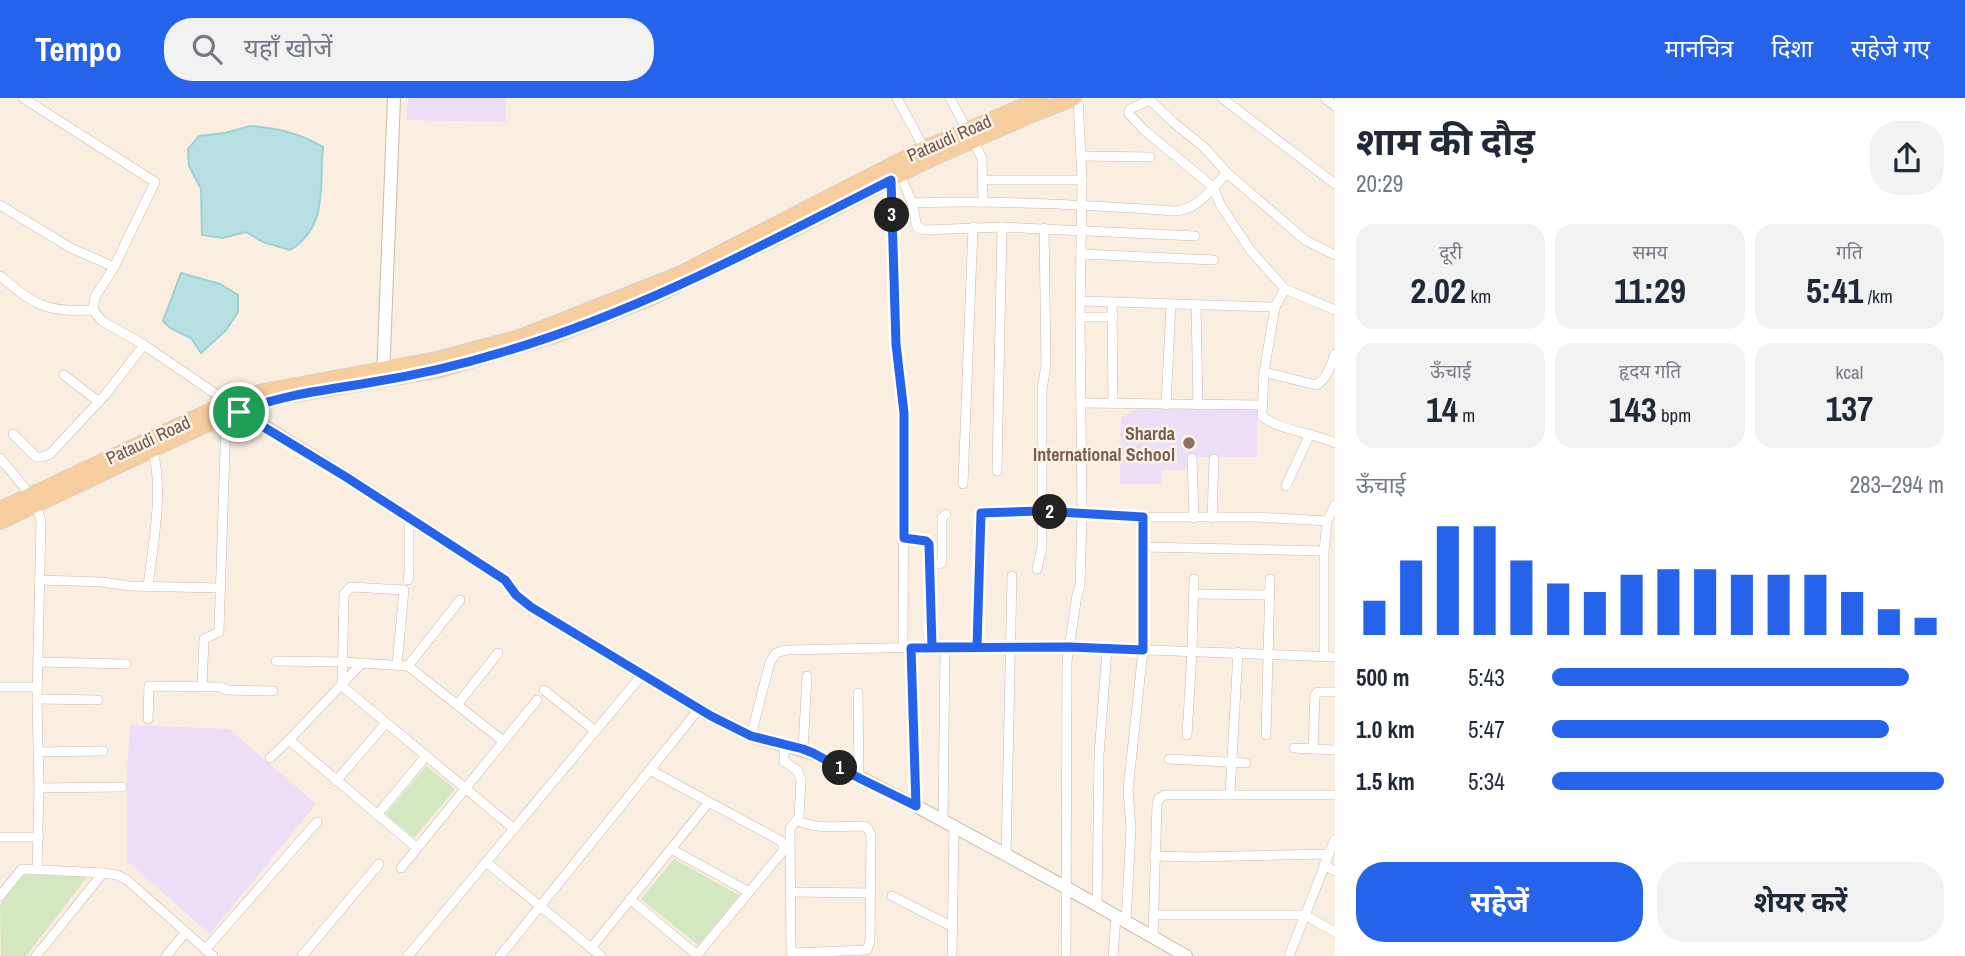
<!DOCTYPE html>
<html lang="hi">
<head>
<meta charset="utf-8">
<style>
	body { margin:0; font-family:"Archivo Narrow","Noto Sans Devanagari",sans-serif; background:#f2f2f3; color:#1f2937; height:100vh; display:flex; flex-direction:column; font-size:26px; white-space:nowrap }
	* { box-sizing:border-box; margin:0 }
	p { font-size:23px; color:#747a83 }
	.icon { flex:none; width:38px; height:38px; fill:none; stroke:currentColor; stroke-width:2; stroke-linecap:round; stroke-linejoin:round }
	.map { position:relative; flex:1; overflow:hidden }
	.drawer { display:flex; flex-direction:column; background:#fff; width:630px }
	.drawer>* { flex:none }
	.pin { position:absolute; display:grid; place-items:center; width:60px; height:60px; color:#fff; margin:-30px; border:4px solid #fff; border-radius:50%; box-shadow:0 2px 7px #0007 }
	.km { position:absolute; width:35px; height:35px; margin:-18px; border-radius:50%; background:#222; color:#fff; font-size:19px; line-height:35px; text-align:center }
	.round { display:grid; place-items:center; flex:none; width:74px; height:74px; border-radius:28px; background:#f2f2f3 }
	.summary { display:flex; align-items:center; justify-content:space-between; height:119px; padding:0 21px }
	h1 { font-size:38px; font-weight:700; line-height:52px }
	.metrics { display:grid; grid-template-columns:repeat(3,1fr); gap:10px; height:119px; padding:7px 21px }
	.metrics div { display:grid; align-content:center; border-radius:18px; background:#f2f2f3; text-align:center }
	.metrics b { font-size:35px; font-weight:700 }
	.metrics small { font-size:19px; font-weight:400 }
	.metrics p { font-size:19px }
	.chart { height:196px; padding:14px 21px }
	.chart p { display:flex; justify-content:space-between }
	.chart svg { width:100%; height:126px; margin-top:7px; stroke:#2563eb; stroke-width:6 }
	.action { display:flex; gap:14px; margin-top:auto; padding:14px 21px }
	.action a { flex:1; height:80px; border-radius:28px; background:#2563eb; color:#fff; font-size:28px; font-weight:700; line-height:80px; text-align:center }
	.action a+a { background:#f2f2f3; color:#1f2937 }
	ul { padding:0 21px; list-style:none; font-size:23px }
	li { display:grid; grid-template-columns:112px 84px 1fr; align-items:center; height:52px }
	li i { height:18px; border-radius:9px; background:#2563eb }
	header { display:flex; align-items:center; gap:42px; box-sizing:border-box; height:98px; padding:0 35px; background:#2563eb; color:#fff }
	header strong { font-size:33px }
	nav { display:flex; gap:38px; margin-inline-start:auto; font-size:24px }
	.search { width:490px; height:63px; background:#f2f2f3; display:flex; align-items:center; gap:18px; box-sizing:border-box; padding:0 24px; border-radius:28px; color:#747a83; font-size:26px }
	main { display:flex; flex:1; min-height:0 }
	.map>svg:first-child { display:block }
	.education { fill:#ebdef6 }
	.green { fill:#d3e7c1 }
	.water { fill:#b7e0e2; stroke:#9ed0d3; stroke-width:2 }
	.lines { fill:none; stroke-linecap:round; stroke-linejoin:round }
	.street-casing { stroke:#cdb8ac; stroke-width:10 }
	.secondary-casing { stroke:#cfb7a9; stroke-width:14 }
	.primary-casing { stroke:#d7cfcc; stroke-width:16 }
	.street { stroke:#fff; stroke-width:9 }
	.secondary { stroke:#fff; stroke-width:12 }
	.primary { stroke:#f6cd9d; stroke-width:14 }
	.route-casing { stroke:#fff; stroke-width:14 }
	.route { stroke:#2563eb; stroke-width:9 }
	.education-dot { fill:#8d6e63; stroke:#fef3e7; stroke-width:2.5 }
	.labels { text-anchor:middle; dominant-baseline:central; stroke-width:5; stroke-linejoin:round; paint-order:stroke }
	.street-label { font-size:18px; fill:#70544a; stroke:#fef3e7 }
	.education-label { font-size:18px; font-weight:bold; fill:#785e54; stroke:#fef3e7; text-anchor:end }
</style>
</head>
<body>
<header>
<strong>Tempo</strong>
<div class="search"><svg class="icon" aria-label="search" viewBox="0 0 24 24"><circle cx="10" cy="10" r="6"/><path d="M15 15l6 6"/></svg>यहाँ खोजें</div>
<nav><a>मानचित्र</a><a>दिशा</a><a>सहेजे गए</a></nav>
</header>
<main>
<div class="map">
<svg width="1335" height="858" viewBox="0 0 1335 858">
	<rect width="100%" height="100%" fill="#faeee1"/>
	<g class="education">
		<polygon points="408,0 506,0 506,24 406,22"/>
		<polygon points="1139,310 1257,312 1257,359 1187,359 1186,372 1162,372 1161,386 1120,386 1121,320"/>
		<polygon points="130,627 229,631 316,706 210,836 127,763 127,673"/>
	</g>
	<g class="green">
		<polygon points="426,668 455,691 414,740 386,716"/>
		<polygon points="674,761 739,797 698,847 641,801"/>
		<polygon points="24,777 88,778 26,858 1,858 0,806"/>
	</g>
	<g class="water">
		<path d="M250 28C277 30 299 35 323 49 319 88 329 128 290 152L263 144 246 134 222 140 202 137 201 91 189 68 188 51 199 38 225 35Z"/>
		<polygon points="181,175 220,186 238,197 238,214 226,232 201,255 191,240 170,230 163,223"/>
	</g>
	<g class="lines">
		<defs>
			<g id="street">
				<polyline points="23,0 155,84 114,169 95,199 93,212 102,223 144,247 229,305"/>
				<polyline points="897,0 924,50"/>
				<polyline points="950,0 982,60 983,104"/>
				<polyline points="1148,0 1174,25 1205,50 1227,75 1305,142 1335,157"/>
				<polyline points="1222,0 1335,86"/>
				<polyline points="1325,0 1335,8"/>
				<polyline points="1150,2 1130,11 1129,16 1144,32 1213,89 1221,108 1251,153 1285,191 1335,212"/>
				<polyline points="1081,58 1150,59"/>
				<path d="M900 76 912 105C1000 102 1087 107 1175 113 1198 112 1212 90 1227 75"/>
				<polyline points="891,82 896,246 904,315 903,550"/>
				<polyline points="983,82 1082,82"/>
				<polyline points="912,105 917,129 924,132 1002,129 1195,138"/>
				<polyline points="0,107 71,150 114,169"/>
				<polyline points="1081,156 1214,162"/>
				<path d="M0 178C35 207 46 215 93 212"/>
				<path d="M1285 191 1275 209 1264 274 1262 318C1278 332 1314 335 1335 345"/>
				<polyline points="1081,203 1275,209"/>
				<polyline points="1112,204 1113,306"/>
				<polyline points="1196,207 1198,307"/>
				<polyline points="1080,219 1113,219"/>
				<path d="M1264 274 1316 287C1327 281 1331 267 1335 256"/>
				<polyline points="64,277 99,304"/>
				<polyline points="1081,305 1262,307"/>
				<polyline points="1166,307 1171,206"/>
				<polyline points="13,336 36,359 42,359 50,356 105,297 144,247"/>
				<path d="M0 360C15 379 37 400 41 424L37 601 39 690 37 772"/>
				<polyline points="1192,360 1194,420"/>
				<polyline points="997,373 1002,129"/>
				<polyline points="963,386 973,129"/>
				<polyline points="1286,388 1310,336"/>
				<polyline points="1212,420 1214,361"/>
				<polyline points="904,440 926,443 929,446 931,469"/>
				<polyline points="1143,449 1324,453"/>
				<polyline points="1037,471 1042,449 1042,292 1046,267 1044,130"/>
				<polyline points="40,482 102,484 129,488 220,490"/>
				<polyline points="408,482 409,475 409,420"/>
				<path d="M148 488C153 447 165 386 151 347"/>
				<polyline points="1194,496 1270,497"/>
				<polyline points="932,549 931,469 933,466 940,466 942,464 942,420 946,416"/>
				<polyline points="977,549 981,415 1041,413 1143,419 1255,419 1327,423"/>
				<polyline points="911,550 916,708"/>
				<polyline points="1324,558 1324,453 1327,423 1335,407"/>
				<polyline points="276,563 343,564 408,568 503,643"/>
				<polyline points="38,564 126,566"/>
				<polyline points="397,567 404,492 351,489 344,496 342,588 513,730"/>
				<polyline points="408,568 460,502"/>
				<polyline points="0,589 37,589"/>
				<polyline points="202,589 204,541 219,534 226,319"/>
				<polyline points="544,592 594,632"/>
				<polyline points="858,595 859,680"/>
				<polyline points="37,601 98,602"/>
				<polyline points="457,607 498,555"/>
				<polyline points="148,621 149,588 220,589 227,592 273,593"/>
				<polyline points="1187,637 1192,553 1194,481"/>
				<polyline points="1266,637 1270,481"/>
				<polyline points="751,638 770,564 776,555 786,552 932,549 1070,549 1335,559"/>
				<polyline points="289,642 416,749"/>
				<path d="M784 647V663L798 673 801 682 799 718 797 722C813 732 846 728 865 728L868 731 871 737 870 843 867 852 791 855 790 730 797 722"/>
				<polyline points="1294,650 1313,651 1315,597 1318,594 1335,594"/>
				<polyline points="803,651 807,578"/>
				<polyline points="1313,651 1335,652"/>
				<polyline points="38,654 103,653"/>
				<polyline points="270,660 289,642 362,565"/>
				<polyline points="1169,661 1246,665"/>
				<polyline points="650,672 781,743 783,747 783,753 696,858"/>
				<polyline points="336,683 386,625"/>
				<polyline points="39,690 122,689"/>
				<polyline points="1230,697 1238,554"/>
				<polyline points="377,717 426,658"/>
				<polyline points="943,723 945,549"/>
				<polyline points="0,739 39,739"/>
				<polyline points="671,751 749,794"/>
				<polyline points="1006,758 1012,478"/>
				<polyline points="1154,758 1194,759 1329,756"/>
				<polyline points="486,764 601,858"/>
				<polyline points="1324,767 1335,773"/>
				<polyline points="401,770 537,602"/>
				<polyline points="791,794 871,795"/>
				<polyline points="0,798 22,771 103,775"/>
				<polyline points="892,798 953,829"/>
				<polyline points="630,801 697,857"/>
				<polyline points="1097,807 1099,657 1107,551"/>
				<polyline points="1153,817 1305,817 1335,834"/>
				<polyline points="1126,825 1131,730 1128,692 1143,552 1143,419"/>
				<polyline points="1153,839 1157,706 1159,700 1165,697 1335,697"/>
				<polyline points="591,850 709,704"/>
				<polyline points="205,852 317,724"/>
				<polyline points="36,858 103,775 117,777 127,782 213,858"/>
				<polyline points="166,858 185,835"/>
				<polyline points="302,858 379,766"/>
				<polyline points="408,858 642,577"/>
				<polyline points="500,858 699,611"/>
				<polyline points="952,858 954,729"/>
				<polyline points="1066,858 1067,564 1077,497 1080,488 1082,417 1080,219 1082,82 1078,0"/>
				<polyline points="1113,858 1116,819"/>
				<polyline points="1289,858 1335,741"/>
			</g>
			<g id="secondary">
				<polyline points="383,279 394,0"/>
				<polyline points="235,310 346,379 505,482 516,497 531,509 711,618 751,638 812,655 916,708 1067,790 1186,858"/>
			</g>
			<g id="primary">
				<polyline points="0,411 222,307 263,293 437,261 520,239 679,176 924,50 1041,0"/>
				<polyline points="0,424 201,329 254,307 287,298 440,272 554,238 649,201 799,129 923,65 1027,19 1075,0"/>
			</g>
		</defs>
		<use href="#street" class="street-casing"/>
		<use href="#secondary" class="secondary-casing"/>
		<use href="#primary" class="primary-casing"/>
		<use href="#street" class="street"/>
		<use href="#secondary" class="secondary"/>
		<use href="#primary" class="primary"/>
	</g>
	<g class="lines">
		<defs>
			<path id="route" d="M239 314 346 379 505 482 516 497 531 509 711 618 751 638 803 651 813 655 859 680 916 708 911 550 1070 549 1143 552V419L1041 413 981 415 977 549H932L929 446 926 443 904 440V315L896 246 891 82C765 146 639 214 503 254 460 267 417 277 373 284 328 292 282 296 239 314"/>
		</defs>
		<use href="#route" class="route-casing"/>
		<use href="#route" class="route"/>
	</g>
	<circle class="education-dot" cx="1189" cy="345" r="7"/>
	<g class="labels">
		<g class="street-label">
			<text transform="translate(949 40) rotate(-24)">Pataudi Road</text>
			<text transform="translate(148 342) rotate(-25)">Pataudi Road</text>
		</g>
		<g class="education-label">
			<text x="1175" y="335">Sharda<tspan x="1175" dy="21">International School</tspan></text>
		</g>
	</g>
</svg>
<div class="pin" style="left:239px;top:314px;background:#1e9e55"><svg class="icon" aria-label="arrive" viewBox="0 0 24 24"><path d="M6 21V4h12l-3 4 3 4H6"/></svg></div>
<b class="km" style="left:840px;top:670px">1</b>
<b class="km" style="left:1050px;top:414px">2</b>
<b class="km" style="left:892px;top:117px">3</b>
</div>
<section class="drawer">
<div class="summary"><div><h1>शाम की दौड़</h1><p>20:29</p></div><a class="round"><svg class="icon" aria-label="share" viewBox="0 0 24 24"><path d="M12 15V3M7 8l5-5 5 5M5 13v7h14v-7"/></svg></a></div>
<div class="metrics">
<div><p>दूरी</p><b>2.02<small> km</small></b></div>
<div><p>समय</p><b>11:29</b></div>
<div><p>गति</p><b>5:41<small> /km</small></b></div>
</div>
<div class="metrics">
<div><p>ऊँचाई</p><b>14<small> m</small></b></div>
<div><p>हृदय गति</p><b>143<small> bpm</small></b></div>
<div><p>kcal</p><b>137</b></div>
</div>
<div class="chart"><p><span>ऊँचाई</span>283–294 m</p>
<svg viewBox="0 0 160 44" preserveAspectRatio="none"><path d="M5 44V32M15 44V18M25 44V6M35 44V6M45 44V18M55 44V26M65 44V29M75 44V23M85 44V21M95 44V21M105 44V23M115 44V23M125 44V23M135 44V29M145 44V35M155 44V38"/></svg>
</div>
<ul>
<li><b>500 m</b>5:43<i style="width:91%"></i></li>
<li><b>1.0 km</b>5:47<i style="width:86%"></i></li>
<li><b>1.5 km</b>5:34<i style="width:100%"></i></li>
</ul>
<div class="action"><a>सहेजें</a><a>शेयर करें</a></div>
</section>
</main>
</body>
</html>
